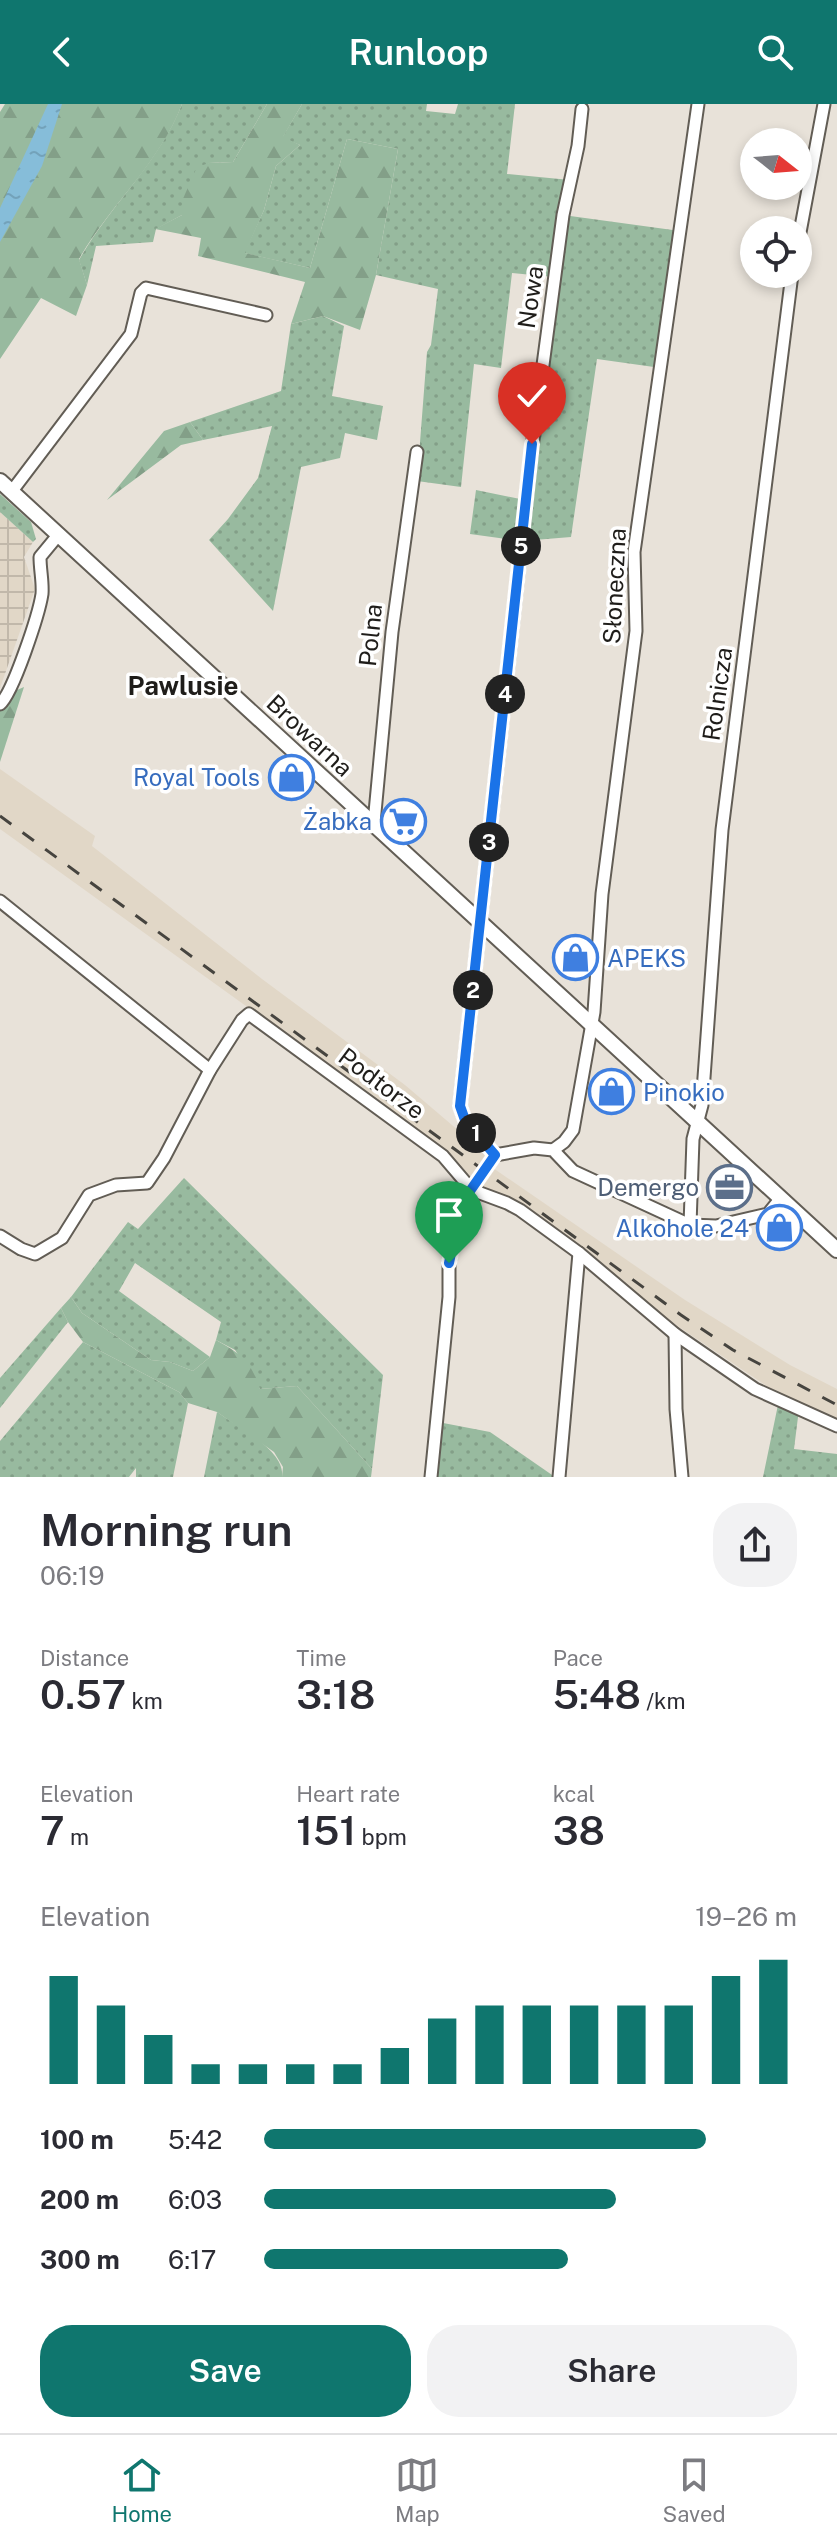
<!DOCTYPE html>
<html lang="en">
<head>
<meta charset="utf-8">
<style>
	body { margin:0; font-family:"Public Sans",sans-serif; background:#f2f2f3; color:#2b2b33; height:100vh; display:flex; flex-direction:column; font-size:30px; white-space:nowrap }
	* { box-sizing:border-box; margin:0 }
	p { font-size:26px; color:#7c7c81 }
	.icon { flex:none; width:44px; height:44px; fill:none; stroke:currentColor; stroke-width:2; stroke-linecap:round; stroke-linejoin:round }
	.map { position:relative; height:1373px; overflow:hidden }
	.drawer { display:flex; flex-direction:column; background:#fff; flex:1 }
	.drawer>* { flex:none }
	.needle { width:52px; rotate:107deg }
	.buttons { position:absolute; left:740px; top:24px; display:grid; gap:16px }
	.buttons a { display:grid; place-items:center; width:72px; height:72px; border-radius:50%; background:#fff; box-shadow:0 4px 12px #0003; font-size:40px }
	.pin { position:absolute; display:grid; place-items:center; width:68px; height:68px; color:#fff; margin:-82px -34px; border-radius:50% 50% 50% 0; rotate:-45deg; box-shadow:0 0 8px #0007 }
	.pin .icon { rotate:45deg }
	.km { position:absolute; width:40px; height:40px; margin:-20px; border-radius:50%; background:#222; color:#fff; font-size:22px; line-height:40px; text-align:center }
	.round { display:grid; place-items:center; flex:none; width:84px; height:84px; border-radius:32px; background:#f2f2f3 }
	.summary { display:flex; align-items:center; justify-content:space-between; height:136px; padding:0 40px }
	h1 { font-size:44px; font-weight:600; line-height:60px }
	.stats { display:grid; grid-template-columns:repeat(3,1fr); gap:12px; height:136px; padding:8px 40px }
	.stats div { display:grid; align-content:center }
	.stats b { font-size:40px; font-weight:600 }
	.stats small { font-size:22px; font-weight:400 }
	.stats p { font-size:22px }
	.chart { height:224px; padding:16px 40px }
	.chart p { display:flex; justify-content:space-between }
	.chart svg { width:100%; height:144px; margin-top:8px; stroke:#0f766e; stroke-width:6 }
	.primary-button { display:flex; gap:16px; margin-top:auto; padding:16px 40px }
	.primary-button a { flex:1; height:92px; border-radius:32px; background:#0f766e; color:#fff; font-size:32px; font-weight:600; line-height:92px; text-align:center }
	.primary-button a+a { background:#f2f2f3; color:#2b2b33 }
	ul { padding:0 40px; list-style:none; font-size:26px }
	li { display:grid; grid-template-columns:128px 96px 1fr; align-items:center; height:60px }
	li i { height:20px; border-radius:10px; background:#0f766e }
	header { display:flex; justify-content:space-between; align-items:center; height:104px; padding:0 40px; background:#0f766e; color:#fff; font-size:36px; font-weight:600 }
	.menu { display:flex; justify-content:space-around; align-items:center; height:112px; border-top:2px solid #e1e1e2; background:#fff; font-size:22px; color:#7c7c81 }
	.menu a { display:grid; justify-items:center; gap:4px }
	.menu .current { color:#0f766e }
	.map>svg:first-child { display:block }
	.built { fill:#e1d7c7 }
	.industrial { fill:url(#industrial-grid) }
	.grass { fill:url(#grass-dots) }
	.forest { fill:url(#forest-firs) }
	.water { fill:url(#water-ripples) }
	.lines { fill:none; stroke-linecap:round; stroke-linejoin:round }
	.minor-casing { stroke:#625d55; stroke-width:15 }
	.tertiary-casing { stroke:#625d55; stroke-width:18 }
	.minor { stroke:#fff; stroke-width:11 }
	.tertiary { stroke:#fff; stroke-width:14 }
	.rail { stroke:#46443f; stroke-width:3; stroke-dasharray:14 14; stroke-linecap:butt }
	.route-casing { stroke:#fff; stroke-width:16 }
	.route { stroke:#1a73e8; stroke-width:10 }
	.labels { text-anchor:middle; dominant-baseline:central; stroke-width:7; stroke-linejoin:round; paint-order:stroke }
	.street-label { font-size:24px; fill:#1f1d1a; stroke:#fff }
	.shop-label { font-size:24px; fill:#366cbe; stroke:#fff; text-anchor:end }
	.service-label { font-size:24px; fill:#4e5e75; stroke:#fff; text-anchor:end }
	.neighbourhood-label { font-size:26px; font-weight:bold; fill:#1f1d1a; stroke:#fff }
</style>
</head>
<body>
<header><svg class="icon" aria-label="back" viewBox="0 0 24 24"><path d="M15 5l-7 7 7 7"/></svg>Runloop<svg class="icon" aria-label="search" viewBox="0 0 24 24"><circle cx="10" cy="10" r="6"/><path d="M15 15l6 6"/></svg></header>
<div class="map">
<svg width="837" height="1373" viewBox="0 0 837 1373">
	<defs>
		<pattern id="industrial-grid" width="8" height="8" patternUnits="userSpaceOnUse" patternTransform="scale(2)"><rect width="8" height="8" fill="#e1d7c7"/><path d="M0 4h8M4 0v8" fill="none" stroke="#c1b8aa"/></pattern>
		<pattern id="grass-dots" width="8" height="8" patternUnits="userSpaceOnUse" patternTransform="scale(2)"><rect width="8" height="8" fill="#98ba9f"/><path d="M2 2h.1M6 6h.1" fill="none" stroke="#839f88" stroke-width="1.8" stroke-linecap="round"/></pattern>
		<pattern id="forest-firs" width="22" height="20" patternUnits="userSpaceOnUse" patternTransform="scale(2)"><rect width="22" height="20" fill="#98ba9f"/><path d="M5 1l3.5 6h-7zM16 11l3.5 6h-7z" fill="#839f88"/></pattern>
		<pattern id="water-ripples" width="26" height="14" patternUnits="userSpaceOnUse" patternTransform="scale(2)"><rect width="26" height="14" fill="#86bdd9"/><path d="M2 4q2-2 4 0t4 0M15 11q2-2 4 0t4 0" fill="none" stroke="#73a2ba"/></pattern>
	</defs>
	<rect width="100%" height="100%" fill="#e8e2d9"/>
	<polygon class="built" points="0,665 95,732 92,742 262,875 405,981 486,1050 493,1064 685,1196 790,1261 837,1285 837,1316 777,1289 676,1221 580,1145 516,1099 479,1082 466,1073 442,1043 0,725"/>
	<polygon class="industrial" points="0,408 33,438 24,453 35,485 0,584"/>
	<g class="grass">
		<path d="M182 0H267L233 58 209 59 182 111 156 125 153 138 96 142 87 181 79 156C110 101 159 59 182 0Z"/>
		<polygon points="302,0 427,0 426,7 455,10 458,0 515,0 507,70 570,76 563,111 680,127 661,264 597,255 571,433 522,437 470,430 476,386 525,396 554,173 512,169 501,264 474,260 461,383 417,377 427,248 431,241 438,185 376,171 398,45 347,35 310,164 244,149 264,106 276,62 300,41 282,34"/>
		<polygon points="323,212 344,222 332,292 383,302 377,336 345,329 340,354 301,363 273,507 209,436 228,415 258,374 272,322 203,336 190,318 281,287 291,220"/>
		<polygon points="0,390 31,418 36,435 33,438 0,408"/>
		<polygon points="184,1074 383,1271 372,1365 297,1282 260,1285 235,1246 216,1236 221,1218 135,1159 119,1187 210,1253 193,1267 170,1258 151,1256 82,1209 71,1193 128,1118 138,1125"/>
		<polygon points="61,1204 68,1218 0,1304 0,1274"/>
		<polygon points="83,1238 179,1288 188,1299 173,1373 136,1373 136,1364 129,1373 0,1373 0,1337"/>
		<polygon points="779,1296 799,1305 794,1345 837,1350 837,1373 763,1373"/>
		<path d="M217 1308C237 1322 286 1347 282 1373H204Z"/>
		<polygon points="438,1318 490,1328 555,1373 431,1373"/>
	</g>
	<g class="forest">
		<path d="M5 0H182C160 59 110 101 79 155L87 181 76 212 41 194 0 255V8Z"/>
		<polygon points="267,0 302,0 283,33 300,41 276,62 264,106 245,149 310,164 347,35 398,45 376,171 360,226 323,212 291,220 305,178 198,152 201,134 155,125 182,111 182,97 197,63 209,59 233,58"/>
		<polygon points="190,318 203,336 181,341 107,396 164,327"/>
		<polygon points="24,583 0,658 0,606 17,586"/>
		<path d="M71 1193 82 1209 151 1256 170 1258 193 1267 210 1253 216 1236C241 1250 251 1257 260 1285L297 1282 372 1365 371 1373H282L283 1363 274 1348 217 1308 188 1299 179 1288 83 1238 68 1218 61 1204Z"/>
	</g>
	<polygon class="water" points="48,0 62,0 42,62 0,138 0,104"/>
	<g class="lines">
		<defs>
			<g id="minor">
				<polyline points="798,139 824,0"/>
				<polyline points="12,387 131,230 141,189 146,184 266,211"/>
				<path d="M0 600C13 589 39 510 42 490 43 478 40 466 40 453L59 430"/>
				<polyline points="374,719 392,528 417,348"/>
				<polyline points="0,797 210,966"/>
				<polyline points="553,1046 564,1038 573,1026 594,908 602,790 636,527 634,448 698,0"/>
				<polyline points="495,1051 465,1016 460,1002 531,351 563,111 578,42 582,5"/>
				<polyline points="690,1121 693,1035 702,1001 722,726 792,170"/>
				<polyline points="0,1132 21,1145 35,1150 62,1134 89,1091 116,1081 147,1079 164,1054 210,966 242,916 249,910 443,1052 472,1086 507,1099 520,1106 579,1149 675,1230 755,1285 837,1322"/>
				<polyline points="675,1230 676,1305 682,1373"/>
				<polyline points="431,1373 449,1193 449,1159 461,1100 495,1051 534,1044 553,1046 573,1067 690,1121 716,1122 768,1110 781,1094"/>
				<polyline points="559,1373 579,1149"/>
			</g>
			<polyline id="tertiary" points="0,377 837,1146"/>
		</defs>
		<use href="#minor" class="minor-casing"/>
		<use href="#tertiary" class="tertiary-casing"/>
		<use href="#minor" class="minor"/>
		<use href="#tertiary" class="tertiary"/>
		<polyline class="rail" points="0,712 681,1211 733,1246 837,1301"/>
	</g>
	<g class="lines">
		<defs>
			<polyline id="route" points="449,1159 461,1100 495,1051 465,1016 460,1002 532,340"/>
		</defs>
		<use href="#route" class="route-casing"/>
		<use href="#route" class="route"/>
	</g>
	<defs>
		<symbol id="shop-ring" viewBox="-11 -11 22 22"><circle r="9.5" fill="#fff" stroke="#3f7fe0" stroke-width="1.5"/><path d="M-5-2.5h2.3a2.7 3.5 0 0 1 5.4 0H5L5.5 6h-11ZM-1.5-2.5h3a1.5 2.3 0 0 0-3 0Z" fill="#3f7fe0"/></symbol>
		<symbol id="supermarket-ring" viewBox="-11 -11 22 22"><circle r="9.5" fill="#fff" stroke="#3f7fe0" stroke-width="1.5"/><path d="M-6-5.5h2.5l.6 2H6L4.5 2H-2.5L-4.4-4H-6ZM-1.5 3.2a1.3 1.3 0 1 0 .1 0ZM3 3.2a1.3 1.3 0 1 0 .1 0Z" fill="#3f7fe0"/></symbol>
		<symbol id="office-ring" viewBox="-11 -11 22 22"><circle r="9.5" fill="#fff" stroke="#5c6f8a" stroke-width="1.5"/><path d="M-6-3h4V-5.5h4V-3h4V5H-6ZM-1-4.5V-3h2v-1.5ZM-6 0V1H6V0Z" fill="#5c6f8a"/></symbol>
	</defs>
	<g fill-rule="evenodd">
		<use href="#shop-ring" x="266" y="648" width="51" height="51"/>
		<use href="#supermarket-ring" x="378" y="692" width="51" height="51"/>
		<use href="#shop-ring" x="550" y="828" width="51" height="51"/>
		<use href="#shop-ring" x="586" y="962" width="51" height="51"/>
		<use href="#office-ring" x="704" y="1058" width="51" height="51"/>
		<use href="#shop-ring" x="754" y="1098" width="51" height="51"/>
	</g>
	<g class="labels">
		<g class="street-label">
			<text transform="translate(530 193) rotate(-82)">Nowa</text>
			<text transform="translate(614 482) rotate(-87)">Słoneczna</text>
			<text transform="translate(370 531) rotate(-84)">Polna</text>
			<text transform="translate(717 590) rotate(-82)">Rolnicza</text>
			<text transform="translate(310 631) rotate(43)">Browarna</text>
			<text transform="translate(382 979) rotate(37)">Podtorze</text>
		</g>
		<g class="shop-label">
			<text x="260" y="673">Royal Tools</text>
			<text x="372" y="717">Żabka</text>
			<text x="607" y="854" text-anchor="start">APEKS</text>
			<text x="643" y="988" text-anchor="start">Pinokio</text>
			<text x="749" y="1124">Alkohole 24</text>
		</g>
		<g class="service-label">
			<text x="699" y="1083">Demergo</text>
		</g>
		<g class="neighbourhood-label">
			<text x="183" y="581">Pawlusie</text>
		</g>
	</g>
</svg>
<div class="buttons">
<a><svg class="needle" viewBox="-14 -14 28 28"><path d="M0-13l5 13h-10z" fill="#e53935"/><path d="M0 13l5-13h-10z" fill="#7c7c81"/></svg></a>
<a><svg class="icon" aria-label="locate" viewBox="0 0 24 24"><circle cx="12" cy="12" r="6"/><path d="M12 2v4M12 18v4M2 12h4M18 12h4"/></svg></a>
</div>
<div class="pin" style="left:449px;top:1159px;background:#1e9e55"><svg class="icon" aria-label="arrive" viewBox="0 0 24 24"><path d="M6 21V4h12l-3 4 3 4H6"/></svg></div>
<div class="pin" style="left:532px;top:340px;background:#d93025"><svg class="icon" aria-label="check" viewBox="0 0 24 24"><path d="M5 12l5 5 9-10"/></svg></div>
<b class="km" style="left:476px;top:1029px">1</b>
<b class="km" style="left:473px;top:886px">2</b>
<b class="km" style="left:489px;top:738px">3</b>
<b class="km" style="left:505px;top:590px">4</b>
<b class="km" style="left:521px;top:442px">5</b>
</div>
<section class="drawer">
<div class="summary"><div><h1>Morning run</h1><p>06:19</p></div><a class="round"><svg class="icon" aria-label="share" viewBox="0 0 24 24"><path d="M12 15V3M7 8l5-5 5 5M5 13v7h14v-7"/></svg></a></div>
<div class="stats">
<div><p>Distance</p><b>0.57<small> km</small></b></div>
<div><p>Time</p><b>3:18</b></div>
<div><p>Pace</p><b>5:48<small> /km</small></b></div>
</div>
<div class="stats">
<div><p>Elevation</p><b>7<small> m</small></b></div>
<div><p>Heart rate</p><b>151<small> bpm</small></b></div>
<div><p>kcal</p><b>38</b></div>
</div>
<div class="chart"><p><span>Elevation</span>19–26 m</p>
<svg viewBox="0 0 160 44" preserveAspectRatio="none"><path d="M5 44V11M15 44V20M25 44V29M35 44V38M45 44V38M55 44V38M65 44V38M75 44V33M85 44V24M95 44V20M105 44V20M115 44V20M125 44V20M135 44V20M145 44V11M155 44V6"/></svg>
</div>
<ul>
<li><b>100 m</b>5:42<i style="width:83%"></i></li>
<li><b>200 m</b>6:03<i style="width:66%"></i></li>
<li><b>300 m</b>6:17<i style="width:57%"></i></li>
</ul>
<div class="primary-button"><a>Save</a><a>Share</a></div>
</section>
<nav class="menu">
<a class="current"><svg class="icon" aria-label="home" viewBox="0 0 24 24"><path d="M3 11l9-7 9 7M6 9v11h12V9"/></svg>Home</a>
<a><svg class="icon" aria-label="map" viewBox="0 0 24 24"><path d="M3 6l6-2 6 2 6-2v14l-6 2-6-2-6 2zM9 4v14M15 6v14"/></svg>Map</a>
<a><svg class="icon" aria-label="saved" viewBox="0 0 24 24"><path d="M7 4h10v16l-5-4-5 4z"/></svg>Saved</a>
</nav>
</body>
</html>
